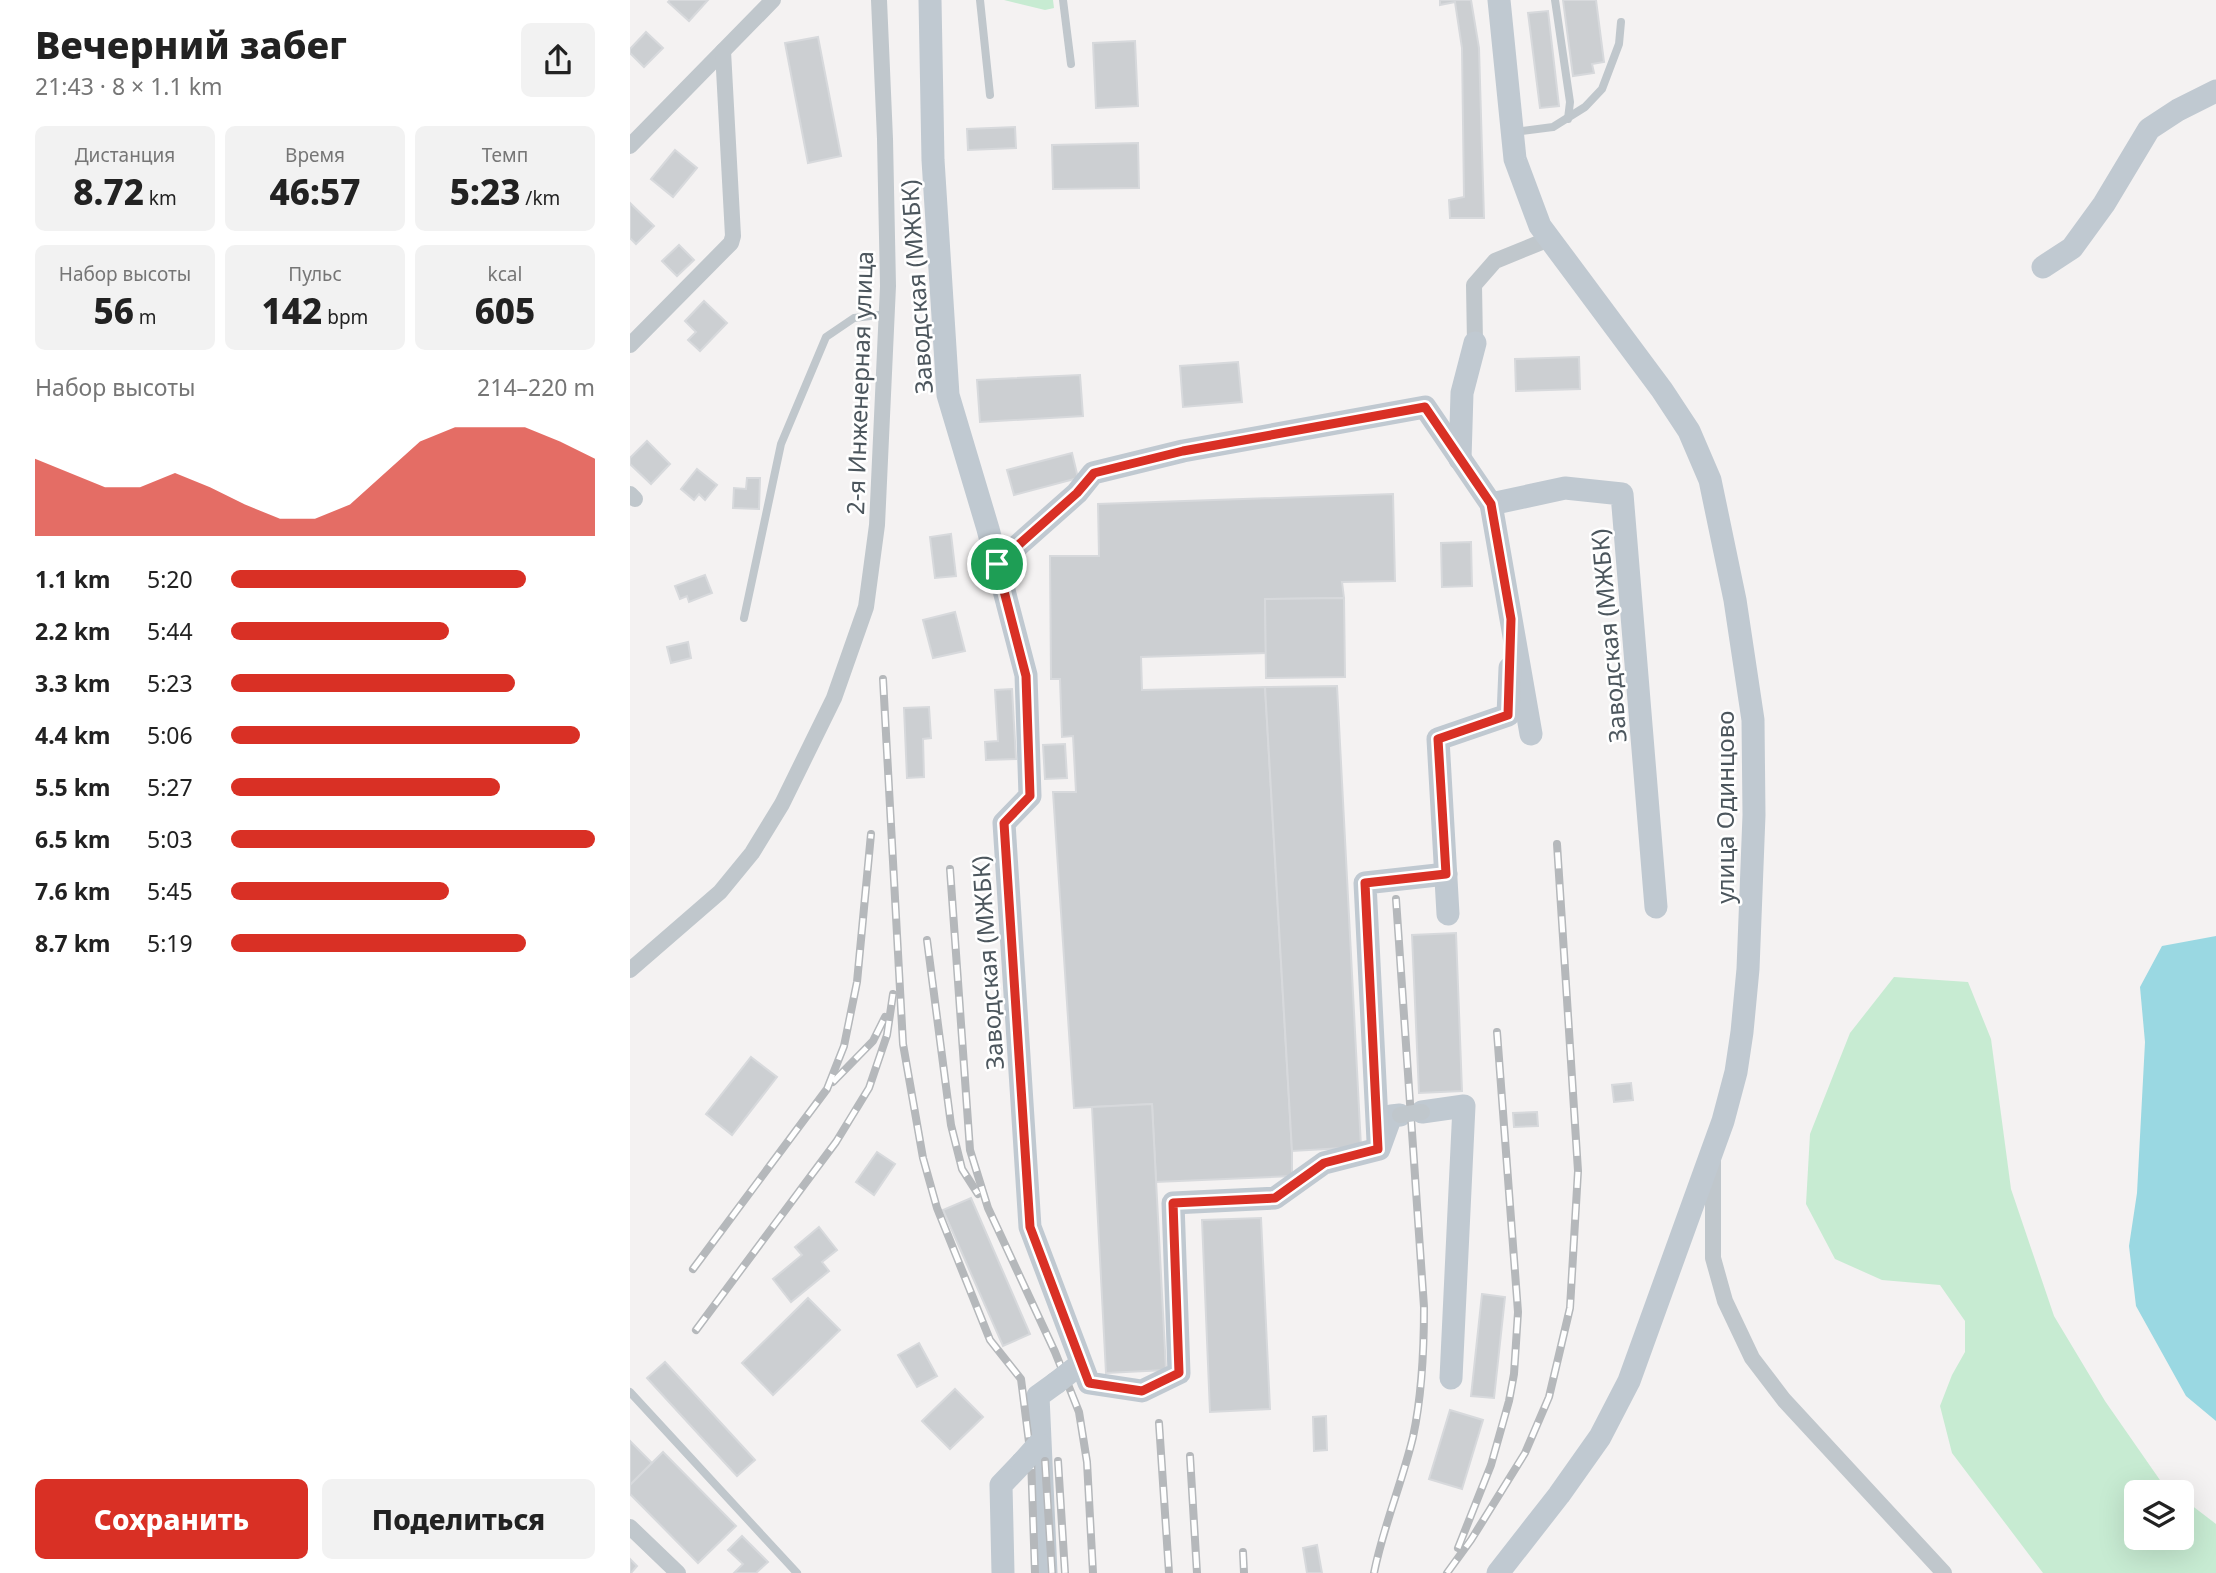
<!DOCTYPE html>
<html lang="ru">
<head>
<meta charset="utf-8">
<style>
	body { margin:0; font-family:"Noto Sans",sans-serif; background:#f2f2f2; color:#222; height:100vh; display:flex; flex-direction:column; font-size:26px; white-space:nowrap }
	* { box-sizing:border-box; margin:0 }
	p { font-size:23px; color:#767676 }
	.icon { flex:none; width:38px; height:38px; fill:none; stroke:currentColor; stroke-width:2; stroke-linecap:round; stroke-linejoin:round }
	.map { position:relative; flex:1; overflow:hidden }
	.panel { display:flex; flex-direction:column; background:#fff; width:630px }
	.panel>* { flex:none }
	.buttons { position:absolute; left:1494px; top:1480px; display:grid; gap:14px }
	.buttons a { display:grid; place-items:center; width:70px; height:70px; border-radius:10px; background:#fff; box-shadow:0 7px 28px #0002; font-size:35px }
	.pin { position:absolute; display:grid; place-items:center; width:60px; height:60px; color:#fff; margin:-30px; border:4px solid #fff; border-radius:50%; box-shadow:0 2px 7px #0007 }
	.round { display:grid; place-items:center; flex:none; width:74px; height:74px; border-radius:10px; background:#f2f2f2 }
	.overview { display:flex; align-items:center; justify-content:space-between; height:119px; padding:0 35px }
	h1 { font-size:38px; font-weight:800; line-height:52px }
	.figures { display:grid; grid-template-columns:repeat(3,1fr); gap:10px; height:119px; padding:7px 35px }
	.figures div { display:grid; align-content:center; border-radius:10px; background:#f2f2f2; text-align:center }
	.figures b { font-size:35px; font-weight:800 }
	.figures small { font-size:19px; font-weight:400 }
	.figures p { font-size:19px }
	.chart { height:196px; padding:14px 35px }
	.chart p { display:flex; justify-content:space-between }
	.chart svg { width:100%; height:126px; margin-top:7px; fill:#d93025; opacity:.7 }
	.primary-button { display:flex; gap:14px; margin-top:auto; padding:14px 35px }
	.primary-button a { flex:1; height:80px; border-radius:10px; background:#d93025; color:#fff; font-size:28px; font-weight:800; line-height:80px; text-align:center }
	.primary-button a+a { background:#f2f2f2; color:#222 }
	ul { padding:0 35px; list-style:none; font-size:23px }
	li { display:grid; grid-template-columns:112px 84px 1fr; align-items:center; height:52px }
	li i { height:18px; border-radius:9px; background:#d93025 }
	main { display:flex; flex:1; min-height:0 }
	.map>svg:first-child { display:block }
	.green { fill:#c7ebd2 }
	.water { fill:#9ad8e2 }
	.building { fill:#cccfd2; stroke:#d7d9dc; stroke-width:2 }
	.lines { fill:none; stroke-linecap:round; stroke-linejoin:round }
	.lane { stroke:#c0c7cc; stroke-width:8 }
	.street { stroke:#c0c7cc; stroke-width:16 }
	.secondary { stroke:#c0c9d1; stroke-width:23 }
	.rail-casing { stroke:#b5b8bb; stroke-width:8 }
	.rail { stroke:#fff; stroke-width:5; stroke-dasharray:16; stroke-linecap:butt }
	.street-bridge { stroke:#c0c7cc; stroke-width:16 }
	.secondary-bridge { stroke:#c0c9d1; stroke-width:23 }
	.route-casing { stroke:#fff; stroke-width:14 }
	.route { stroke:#d93025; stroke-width:9 }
	.labels { text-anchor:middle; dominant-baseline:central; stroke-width:5; stroke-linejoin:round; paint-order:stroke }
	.street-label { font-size:24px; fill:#4c565d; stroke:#fff }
</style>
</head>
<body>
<main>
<section class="panel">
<div class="overview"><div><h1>Вечерний забег</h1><p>21:43 · 8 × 1.1 km</p></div><a class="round"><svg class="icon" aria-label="share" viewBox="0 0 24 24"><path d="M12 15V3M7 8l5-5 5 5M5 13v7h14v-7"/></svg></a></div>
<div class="figures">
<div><p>Дистанция</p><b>8.72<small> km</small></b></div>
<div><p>Время</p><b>46:57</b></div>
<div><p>Темп</p><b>5:23<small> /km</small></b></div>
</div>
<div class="figures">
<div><p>Набор высоты</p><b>56<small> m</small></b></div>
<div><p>Пульс</p><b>142<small> bpm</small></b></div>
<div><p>kcal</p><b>605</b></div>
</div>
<div class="chart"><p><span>Набор высоты</span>214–220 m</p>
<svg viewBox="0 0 160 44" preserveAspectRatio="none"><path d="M0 44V17L10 22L20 27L30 27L40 22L50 27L60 33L70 38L80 38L90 33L100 22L110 11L120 6L130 6L140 6L150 11L160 17V44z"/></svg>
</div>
<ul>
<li><b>1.1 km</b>5:20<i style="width:81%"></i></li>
<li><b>2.2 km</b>5:44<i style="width:60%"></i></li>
<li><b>3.3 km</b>5:23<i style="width:78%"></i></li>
<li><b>4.4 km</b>5:06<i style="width:96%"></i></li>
<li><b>5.5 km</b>5:27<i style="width:74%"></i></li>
<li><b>6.5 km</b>5:03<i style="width:100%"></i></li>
<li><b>7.6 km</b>5:45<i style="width:60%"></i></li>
<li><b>8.7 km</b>5:19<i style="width:81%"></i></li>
</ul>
<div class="primary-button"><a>Сохранить</a><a>Поделиться</a></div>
</section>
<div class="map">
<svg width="1586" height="1573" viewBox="0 0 1586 1573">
	<rect width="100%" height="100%" fill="#f4f2f2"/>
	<g class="green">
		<polygon points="374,0 423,0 424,8 415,10"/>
		<polygon points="1264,977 1338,982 1361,1039 1381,1189 1424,1316 1475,1401 1532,1483 1545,1493 1507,1493 1507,1538 1552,1538 1552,1498 1586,1524 1586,1573 1413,1573 1322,1453 1310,1406 1322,1375 1335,1352 1335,1321 1310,1285 1252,1280 1205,1259 1176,1204 1180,1134 1220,1033"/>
	</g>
	<polygon class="water" points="1586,936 1586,1421 1556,1396 1506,1306 1499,1246 1507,1193 1515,1042 1510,987 1532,946"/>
	<g class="building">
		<polygon points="40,0 78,0 59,21 38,2"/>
		<polygon points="810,0 841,0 849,48 854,218 820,218 819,200 834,197 832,48 825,2 810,5"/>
		<polygon points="933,0 966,0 974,62 962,64 964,73 943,76"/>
		<polygon points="918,11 929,106 910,108 898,13"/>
		<polygon points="16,32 33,48 14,67 0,53 0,49"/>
		<polygon points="188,37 211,156 178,163 155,43"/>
		<polygon points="505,41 508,106 466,108 463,43"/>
		<polygon points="385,127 386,148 338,150 337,129"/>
		<polygon points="508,143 509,188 423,189 422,145"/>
		<polygon points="45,150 67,168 43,197 21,179"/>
		<polygon points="0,203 24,226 6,244 0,238"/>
		<polygon points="49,245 64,260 47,276 32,261"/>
		<polygon points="74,301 97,323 70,351 58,340 66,332 55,321"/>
		<polygon points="949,357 950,389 886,391 885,359"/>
		<polygon points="608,362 612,402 553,407 550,366"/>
		<polygon points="450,375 453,416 350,422 347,380"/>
		<polygon points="17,441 40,464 21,484 0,464 0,458"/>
		<polygon points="442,453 448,478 384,495 377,470"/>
		<polygon points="67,469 87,485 75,500 69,494 64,500 51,489"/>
		<polygon points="117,478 130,478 129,509 103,508 104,488 116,489"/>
		<polygon points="763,494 765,581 712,582 714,598 635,599 636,653 511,657 512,690 635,687 662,1151 662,1176 526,1182 522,1104 444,1108 423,792 446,792 443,736 432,737 430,679 421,679 420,556 469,556 468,504"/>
		<polygon points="321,534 326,576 305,578 300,537"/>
		<polygon points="841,542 842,586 812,587 811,543"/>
		<polygon points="75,575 82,593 59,602 57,596 50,599 45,586"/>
		<polygon points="714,598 715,677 636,678 635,599"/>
		<polygon points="325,612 335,651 303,658 293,620"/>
		<polygon points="58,642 61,658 41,663 37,647"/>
		<polygon points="707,686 731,1147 662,1151 635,687"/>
		<polygon points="382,689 386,759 356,760 355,742 368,741 365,690"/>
		<polygon points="299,707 301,738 293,739 294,777 277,778 274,708"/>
		<polygon points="435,744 437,778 415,779 413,745"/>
		<polygon points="826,933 832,1091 789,1093 782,935"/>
		<polygon points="121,1057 147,1077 102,1135 76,1114"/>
		<polygon points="1001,1083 1003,1100 984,1102 982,1085"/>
		<polygon points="522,1104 536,1370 476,1373 462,1107"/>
		<polygon points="907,1112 908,1126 884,1127 883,1113"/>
		<polygon points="247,1152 265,1164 244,1195 226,1182"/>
		<polygon points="341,1198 400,1334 373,1346 313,1210"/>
		<polygon points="631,1218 640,1409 580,1412 572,1220"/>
		<polygon points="189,1227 207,1250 192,1262 199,1271 161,1302 143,1279 172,1255 165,1247"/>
		<polygon points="852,1294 875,1297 864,1398 841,1396"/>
		<polygon points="178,1298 210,1330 143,1395 112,1363"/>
		<polygon points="289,1343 307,1376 287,1387 268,1355"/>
		<polygon points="35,1362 125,1460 107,1476 17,1378"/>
		<polygon points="325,1389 353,1417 320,1449 292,1421"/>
		<polygon points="820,1410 853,1420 832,1489 799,1479"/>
		<polygon points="696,1416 697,1450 684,1451 683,1417"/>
		<polygon points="0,1441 22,1463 0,1485"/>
		<polygon points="33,1452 106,1526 68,1563 0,1494 0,1485"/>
		<polygon points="112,1536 138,1562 126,1573 104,1573 113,1564 98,1550"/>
		<polygon points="687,1545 692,1573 677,1573 673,1548"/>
		<polygon points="0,1559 7,1566 1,1573 0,1573"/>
	</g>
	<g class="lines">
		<g class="lane">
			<polyline points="350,0 360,95"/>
			<polyline points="433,0 441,64"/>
			<polyline points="925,0 940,102 938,119"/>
			<polyline points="884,132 923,127 955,107 972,89 989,44 991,22"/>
			<polyline points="114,618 151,444 196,337 224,318 257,314"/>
			<polyline points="0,1392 167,1573"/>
		</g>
		<g class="street">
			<polyline points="0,146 143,0"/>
			<polyline points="845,343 844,285 865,261 919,239"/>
			<polyline points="0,345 101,243 103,236 93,51"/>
			<polyline points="0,494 5,499"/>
			<polyline points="0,970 90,892 122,853 152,804 204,698 236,607 247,525 258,286 255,139 249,0"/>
			<polyline points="1083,1159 1083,1258 1095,1301 1122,1358 1154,1400 1314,1573"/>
			<polyline points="0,1527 48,1573"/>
		</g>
		<g class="secondary">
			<polyline points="300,0 303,160 318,395 358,529 396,675 400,796 374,823 400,1227 459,1383 512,1391 549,1373 543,1203 645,1198 694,1163 749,1149 761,1116 770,1115"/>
			<polyline points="1413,267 1442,248 1474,204 1519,129 1548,110 1586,91"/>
			<polyline points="830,459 832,393 845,343"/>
			<polyline points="861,504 935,488 992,494 1026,907"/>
			<polyline points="367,564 447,493 463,473 553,451 795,407 861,504 901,734"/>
			<polyline points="818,914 808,739 878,715 880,668"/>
			<polyline points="792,1112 834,1106 821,1378"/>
			<polyline points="748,1141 735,883 816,874"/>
			<polyline points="373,1573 371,1485 392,1463"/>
			<polyline points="416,1573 408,1396 426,1383"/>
			<polyline points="868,1573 929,1495 970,1437 999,1381 1093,1121 1106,1072 1112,1032 1118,969 1124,815 1123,720 1105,600 1080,480 1059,431 1032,390 910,226 885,159 869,0"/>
		</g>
		<defs>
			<g id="rail">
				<polyline points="253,679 273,1044 293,1158 307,1208 360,1340 391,1379 401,1458 405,1573"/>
				<polyline points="320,869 340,1150 358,1208 425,1352 449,1412 457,1462 463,1573"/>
				<polyline points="297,940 321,1125 332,1169 348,1194"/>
				<polyline points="203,1082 243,1041 255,1017"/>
				<polyline points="63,1269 197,1089 214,1046 227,982 241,834"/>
				<polyline points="66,1330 206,1142 239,1088 257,1035 263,994"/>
				<polyline points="529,1423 539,1573"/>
				<polyline points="560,1456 567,1573"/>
				<polyline points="415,1461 422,1573"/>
				<polyline points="428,1461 435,1573"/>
				<polyline points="828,1548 861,1465 879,1401 884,1374 888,1312 867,1032"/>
				<polyline points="613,1552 614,1573"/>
				<path d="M744 1573C753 1527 772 1483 783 1437 792 1395 794 1349 794 1307L766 899"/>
				<polyline points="817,1573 841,1540 895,1453 919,1397 940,1308 948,1171 927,844"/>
			</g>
		</defs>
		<use href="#rail" class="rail-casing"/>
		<use href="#rail" class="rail"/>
		<polyline class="street-bridge" points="770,1115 792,1112"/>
		<g class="secondary-bridge">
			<polyline points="426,1383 444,1369"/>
			<polyline points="392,1463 409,1444"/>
		</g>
	</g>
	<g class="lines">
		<defs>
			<polygon id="route" points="795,407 861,504 881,619 878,715 808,739 816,874 735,883 748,1149 694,1163 645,1198 543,1203 549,1373 512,1391 459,1383 400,1227 374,823 400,796 396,676 367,564 447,493 464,473 553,451"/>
		</defs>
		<use href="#route" class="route-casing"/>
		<use href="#route" class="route"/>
	</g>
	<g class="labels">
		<g class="street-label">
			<text transform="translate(286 287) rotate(-94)">Заводская (МЖБК)</text>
			<text transform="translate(229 383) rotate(-88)">2-я Инженерная улица</text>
			<text transform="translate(978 636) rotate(-95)">Заводская (МЖБК)</text>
			<text transform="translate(1094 807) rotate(-90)">улица Одинцово</text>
			<text transform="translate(357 963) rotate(-94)">Заводская (МЖБК)</text>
		</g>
	</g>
</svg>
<div class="buttons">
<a><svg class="icon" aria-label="layers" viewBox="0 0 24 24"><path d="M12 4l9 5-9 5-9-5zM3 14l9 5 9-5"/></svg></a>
</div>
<div class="pin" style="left:367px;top:564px;background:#1e9e55"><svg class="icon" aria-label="arrive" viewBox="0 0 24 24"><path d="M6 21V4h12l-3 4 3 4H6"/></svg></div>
</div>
</main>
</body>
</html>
